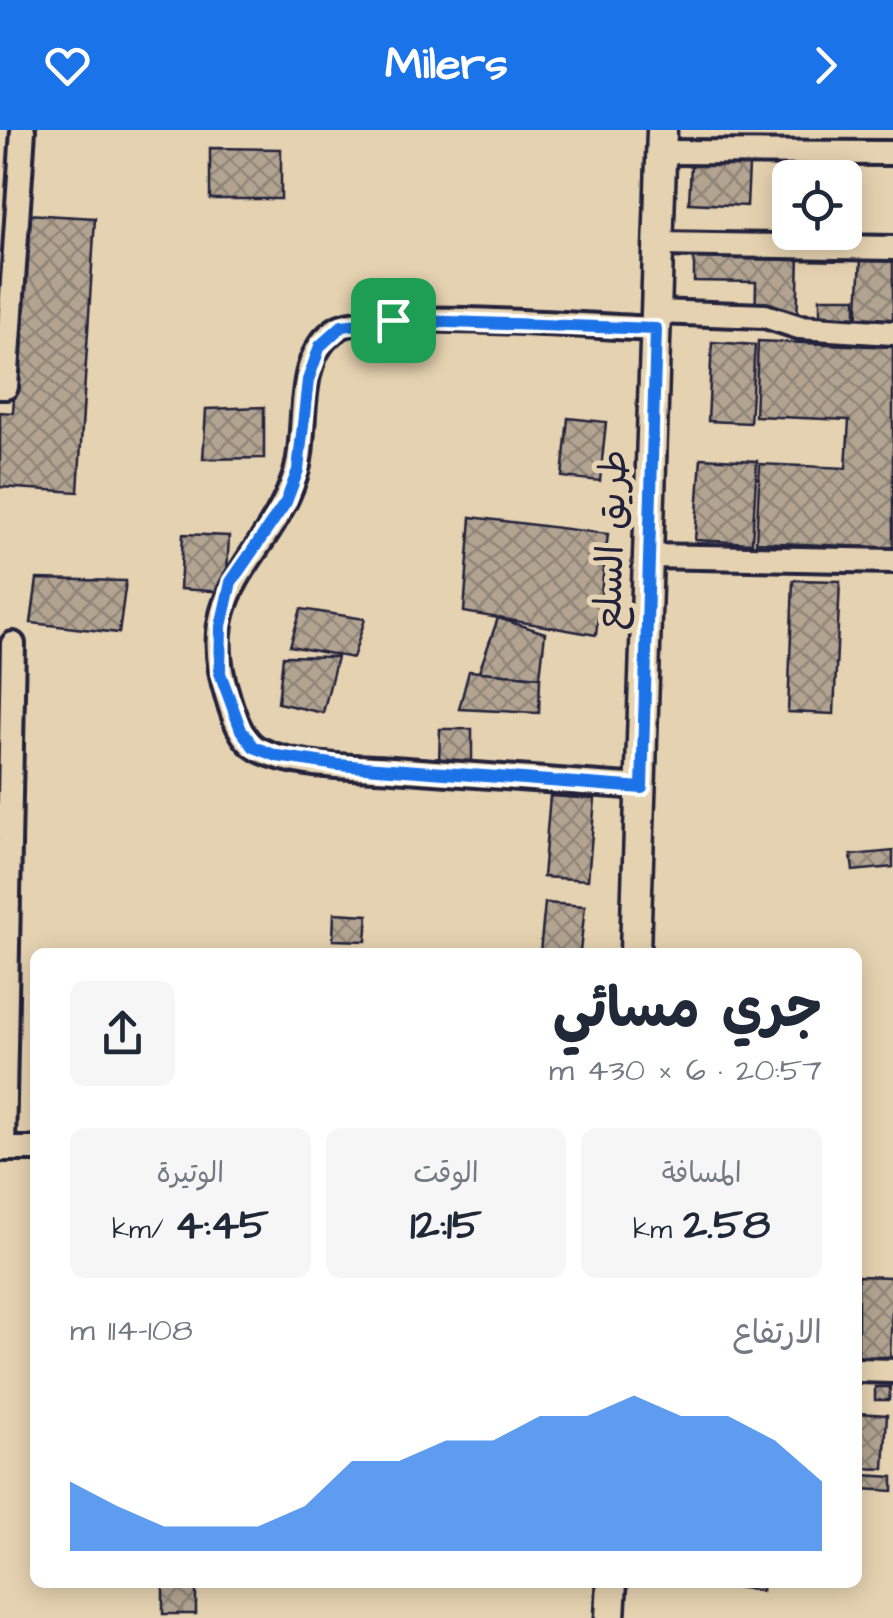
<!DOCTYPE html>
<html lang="ar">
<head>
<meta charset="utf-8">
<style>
	body { margin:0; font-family:"Architects Daughter","Playpen Sans Arabic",sans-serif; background:#f6f6f7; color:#1f2937; direction:rtl; height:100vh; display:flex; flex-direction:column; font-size:38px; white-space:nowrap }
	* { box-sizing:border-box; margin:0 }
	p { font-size:32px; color:#747a83 }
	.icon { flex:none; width:55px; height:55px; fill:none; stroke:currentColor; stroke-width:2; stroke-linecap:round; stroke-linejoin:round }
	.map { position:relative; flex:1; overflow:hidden; direction:ltr }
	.drawer { position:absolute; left:30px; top:818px; width:832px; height:640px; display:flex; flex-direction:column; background:#fff; border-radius:15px; box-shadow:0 5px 25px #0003; direction:rtl }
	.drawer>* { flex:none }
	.controls { position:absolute; left:772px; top:30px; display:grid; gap:20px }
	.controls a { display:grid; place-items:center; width:90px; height:90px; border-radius:15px; background:#fff; box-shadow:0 5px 25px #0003; font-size:50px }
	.pin { position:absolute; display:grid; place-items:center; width:85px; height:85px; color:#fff; margin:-42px; border-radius:20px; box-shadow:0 5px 15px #0006 }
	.round { display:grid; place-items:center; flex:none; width:105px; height:105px; border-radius:15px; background:#f6f6f7 }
	.head { display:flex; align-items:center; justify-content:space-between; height:170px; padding:0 40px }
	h1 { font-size:55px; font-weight:700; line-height:75px }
	.figures { display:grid; grid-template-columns:repeat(3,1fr); gap:15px; height:170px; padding:10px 40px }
	.figures div { display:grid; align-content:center; border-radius:15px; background:#f6f6f7; text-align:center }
	.figures b { font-size:42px; font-weight:700 }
	.figures small { font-size:28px; font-weight:400 }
	.figures p { font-size:28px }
	.chart { height:280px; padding:20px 40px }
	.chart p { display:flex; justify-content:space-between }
	.chart svg { width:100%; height:180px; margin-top:10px; fill:#1a73e8; opacity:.7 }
	header { display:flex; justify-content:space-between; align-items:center; height:130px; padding:0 40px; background:#1a73e8; color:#fff; font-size:45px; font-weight:700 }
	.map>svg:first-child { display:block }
	.building { fill:url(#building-cross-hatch); stroke:#22223b; stroke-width:2.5 }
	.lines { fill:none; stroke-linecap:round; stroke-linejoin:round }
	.minor-casing { stroke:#22223b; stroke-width:30 }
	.tertiary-casing { stroke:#22223b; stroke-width:35 }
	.minor { stroke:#e5d2b0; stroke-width:22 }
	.tertiary { stroke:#e5d2b0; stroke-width:28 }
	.route-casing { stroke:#fff; stroke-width:20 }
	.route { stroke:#1a73e8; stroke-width:12 }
	.labels { text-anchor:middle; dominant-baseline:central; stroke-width:10; stroke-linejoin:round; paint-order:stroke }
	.street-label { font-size:38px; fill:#22223b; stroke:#e5d2b0 }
</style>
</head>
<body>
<header><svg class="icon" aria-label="forward" viewBox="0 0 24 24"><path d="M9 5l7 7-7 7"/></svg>Milers<svg class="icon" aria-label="heart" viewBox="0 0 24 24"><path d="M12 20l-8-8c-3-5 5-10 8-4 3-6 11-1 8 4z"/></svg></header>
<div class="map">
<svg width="893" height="1488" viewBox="0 0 893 1488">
	<defs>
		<pattern id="building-cross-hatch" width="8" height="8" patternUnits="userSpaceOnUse" patternTransform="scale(2.5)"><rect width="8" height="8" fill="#b2a491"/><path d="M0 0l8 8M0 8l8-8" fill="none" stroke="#908578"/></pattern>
	</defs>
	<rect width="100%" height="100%" fill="#e5d2b0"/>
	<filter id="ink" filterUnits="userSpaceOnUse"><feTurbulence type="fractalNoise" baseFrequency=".01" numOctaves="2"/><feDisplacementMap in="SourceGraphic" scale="20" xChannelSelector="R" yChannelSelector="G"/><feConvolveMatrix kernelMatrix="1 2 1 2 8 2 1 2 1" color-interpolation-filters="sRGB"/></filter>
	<g filter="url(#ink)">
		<g class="building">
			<polygon points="210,18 281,19 281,69 210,69"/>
			<polygon points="691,34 749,36 747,76 689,73"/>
			<polygon points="26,84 95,88 78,362 0,357 0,282 13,283"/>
			<polygon points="694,121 799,123 797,200 755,199 756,152 694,151"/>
			<polygon points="861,129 893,130 893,198 857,196"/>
			<rect x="820" y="168" width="36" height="26"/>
			<polygon points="758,211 893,217 893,418 756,412 760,334 846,338 849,290 755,286"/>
			<polygon points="712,212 755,215 750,293 708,291"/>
			<polygon points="264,277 264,328 203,329 206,279"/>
			<polygon points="568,288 606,292 600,351 562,347"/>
			<polygon points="701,328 757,331 752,413 695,410"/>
			<polygon points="471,387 608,404 596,505 464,482"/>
			<polygon points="183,404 229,406 226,462 180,459"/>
			<polygon points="37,449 126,451 119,503 31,493"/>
			<polygon points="793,450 840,451 834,584 788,582"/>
			<polygon points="301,479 365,489 353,528 290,516"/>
			<polygon points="498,488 545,503 540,547 479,542"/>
			<polygon points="283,526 337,527 323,583 278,573"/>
			<polygon points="469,541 540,547 539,583 459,579"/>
			<polygon points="440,599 472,599 472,634 439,634"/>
			<polygon points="550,666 595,669 588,750 543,747"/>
			<polygon points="893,721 893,737 853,741 851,725"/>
			<polygon points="545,773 585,776 580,822 540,822"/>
			<polygon points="334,783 368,785 366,811 333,810"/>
			<polygon points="858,1146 893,1147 890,1230 858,1228"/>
			<polygon points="875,1257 890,1257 889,1270 875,1270"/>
			<polygon points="858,1283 887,1285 884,1339 858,1338"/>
			<polygon points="863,1345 893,1347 893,1361 862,1359"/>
			<rect x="163" y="1452" width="33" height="32"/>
			<polygon points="702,1452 763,1452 762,1461"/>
		</g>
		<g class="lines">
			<defs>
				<g id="minor">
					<polyline points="661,22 893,23"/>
					<polyline points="658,114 893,118"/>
					<polyline points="656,182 765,186 799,197 893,203"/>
					<polyline points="0,257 6,257 23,0"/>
					<polyline points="649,426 893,431"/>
					<path d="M642 657C559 651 476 645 393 639 352 636 296 638 258 619 241 610 233 585 228 568 192 457 267 432 295 346 310 303 291 227 338 198 370 179 604 197 656 199"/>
					<polyline points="0,1019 35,1019"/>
					<polyline points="3,1019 13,514"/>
					<polyline points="858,1240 893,1241"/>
				</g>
				<g id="tertiary">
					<polyline points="635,822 662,0"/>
					<polyline points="610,1488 612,1452"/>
				</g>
			</defs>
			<use href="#minor" class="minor-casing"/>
			<use href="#tertiary" class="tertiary-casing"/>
			<use href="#minor" class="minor"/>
			<use href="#tertiary" class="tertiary"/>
		</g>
	</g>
	<g class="lines" filter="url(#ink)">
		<defs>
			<polygon id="route" points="393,190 656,199 642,658 338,635 277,626 254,617 241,600 220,543 221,496 231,452 286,372 298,340 308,250 320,216 342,196"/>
		</defs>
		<use href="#route" class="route-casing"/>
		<use href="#route" class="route"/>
	</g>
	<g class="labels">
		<g class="street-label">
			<text transform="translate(612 410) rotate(-88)">طريق السلع</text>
		</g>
	</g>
</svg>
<div class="controls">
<a><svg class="icon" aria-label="locate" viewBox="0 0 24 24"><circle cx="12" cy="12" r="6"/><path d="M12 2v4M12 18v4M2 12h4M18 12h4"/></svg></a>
</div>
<div class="pin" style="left:393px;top:190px;background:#1e9e55"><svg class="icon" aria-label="arrive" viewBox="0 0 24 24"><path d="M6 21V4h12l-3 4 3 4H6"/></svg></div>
<section class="drawer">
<div class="head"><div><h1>جري مسائي</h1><p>20:57 · 6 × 430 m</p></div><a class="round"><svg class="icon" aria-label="share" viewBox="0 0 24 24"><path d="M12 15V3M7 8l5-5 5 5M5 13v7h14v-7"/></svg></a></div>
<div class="figures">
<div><p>المسافة</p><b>2.58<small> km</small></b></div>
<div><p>الوقت</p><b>12:15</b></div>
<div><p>الوتيرة</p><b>4:45<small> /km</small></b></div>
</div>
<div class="chart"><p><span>الارتفاع</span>108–114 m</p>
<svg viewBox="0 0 160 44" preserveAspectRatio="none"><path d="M0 44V27L10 33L20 38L30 38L40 38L50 33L60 22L70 22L80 17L90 17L100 11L110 11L120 6L130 11L140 11L150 17L160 27V44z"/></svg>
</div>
</section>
</div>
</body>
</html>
